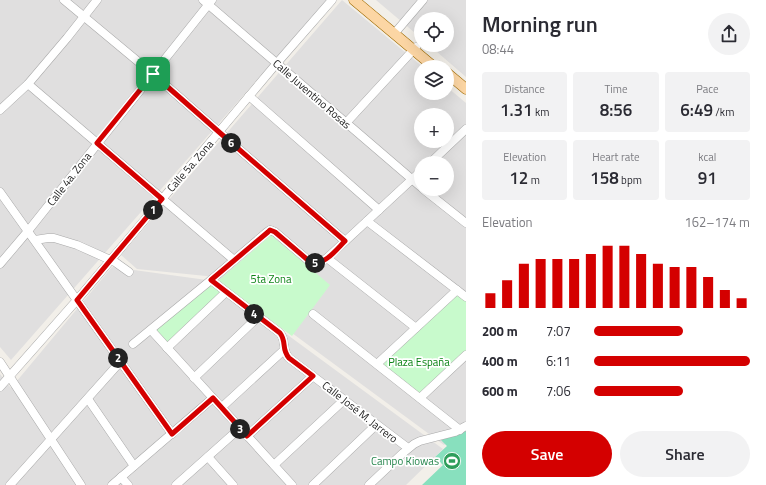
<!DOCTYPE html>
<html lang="en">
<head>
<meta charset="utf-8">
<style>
	body { margin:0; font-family:"Titillium Web",sans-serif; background:#f2f2f3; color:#2b2b33; height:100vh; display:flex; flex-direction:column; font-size:15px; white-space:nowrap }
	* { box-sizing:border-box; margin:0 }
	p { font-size:13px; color:#7c7c81 }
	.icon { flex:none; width:22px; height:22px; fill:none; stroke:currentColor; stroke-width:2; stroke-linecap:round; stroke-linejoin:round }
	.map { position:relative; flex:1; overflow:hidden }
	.sheet { display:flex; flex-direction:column; background:#fff; width:300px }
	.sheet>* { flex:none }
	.fabs { position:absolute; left:414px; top:12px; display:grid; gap:8px }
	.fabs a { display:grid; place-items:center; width:40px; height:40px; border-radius:50%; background:#fff; box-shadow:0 4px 16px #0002; font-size:20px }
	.pin { position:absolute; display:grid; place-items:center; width:34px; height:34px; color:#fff; margin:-17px; border-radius:8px; box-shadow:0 2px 6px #0006 }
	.km { position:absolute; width:20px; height:20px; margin:-10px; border-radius:50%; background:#222; color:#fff; font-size:11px; line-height:20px; text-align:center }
	.round { display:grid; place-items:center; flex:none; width:42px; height:42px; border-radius:21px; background:#f2f2f3 }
	.headline { display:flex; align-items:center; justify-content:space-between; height:68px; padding:0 16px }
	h1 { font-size:22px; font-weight:600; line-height:30px }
	.figures { display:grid; grid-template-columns:repeat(3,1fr); gap:6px; height:68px; padding:4px 16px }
	.figures div { display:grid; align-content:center; border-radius:4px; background:#f2f2f3; text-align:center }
	.figures b { font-size:17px; font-weight:600 }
	.figures small { font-size:11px; font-weight:400 }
	.figures p { font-size:11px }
	.chart { height:112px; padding:8px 16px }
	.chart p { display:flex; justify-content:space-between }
	.chart svg { width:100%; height:72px; margin-top:4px; stroke:#d40000; stroke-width:6 }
	.action { display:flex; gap:8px; margin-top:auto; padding:8px 16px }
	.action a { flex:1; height:46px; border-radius:24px; background:#d40000; color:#fff; font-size:16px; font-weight:600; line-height:46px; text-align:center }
	.action a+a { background:#f2f2f3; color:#2b2b33 }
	ul { padding:0 16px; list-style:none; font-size:13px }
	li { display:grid; grid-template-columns:64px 48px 1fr; align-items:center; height:30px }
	li i { height:10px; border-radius:5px; background:#d40000 }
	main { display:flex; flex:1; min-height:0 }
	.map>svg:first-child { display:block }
	.residential { fill:#e0dfdf; fill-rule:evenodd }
	.park { fill:#c8facc }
	.pitch { fill:#88e0be }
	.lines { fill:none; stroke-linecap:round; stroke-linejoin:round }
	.minor-casing { stroke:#a9a9a9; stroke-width:9 }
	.major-casing { stroke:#a06b00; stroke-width:11 }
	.minor { stroke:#fff; stroke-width:8 }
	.major { stroke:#fcd6a4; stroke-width:10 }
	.route-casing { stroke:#fff; stroke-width:8 }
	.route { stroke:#d40000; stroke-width:5 }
	.labels { text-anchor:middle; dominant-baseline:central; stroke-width:3.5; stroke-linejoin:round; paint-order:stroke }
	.street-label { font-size:11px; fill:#222; stroke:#fff }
	.park-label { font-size:11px; fill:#0c8416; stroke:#fff }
	.leisure-label { font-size:11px; fill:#27864d; stroke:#fff; text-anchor:end }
</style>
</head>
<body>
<main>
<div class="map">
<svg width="466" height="485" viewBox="0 0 466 485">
	<rect width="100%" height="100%" fill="#f2efe9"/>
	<g class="residential">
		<polygon points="0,0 327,0 11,360 0,347"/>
		<path d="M342 0 423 67H421V93H447V87L466 103V424L444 445 216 277 137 269 121 255ZM421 115H447V141H421ZM421 163H447V189H421Z"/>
		<polygon points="376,0 466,0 466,77 429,45 447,45 447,19 421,19 421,38"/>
		<polygon points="112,267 214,281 443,449 406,485 0,485 0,374 11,388"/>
	</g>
	<g class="park">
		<polygon points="271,235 330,285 292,336 218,281"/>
		<polygon points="211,280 226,292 167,348 151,330"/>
		<polygon points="457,290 466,297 466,355 420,398 377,364"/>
	</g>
	<polygon class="pitch" points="466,431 466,485 422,485 443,465 435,457 447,446 441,440"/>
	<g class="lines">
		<defs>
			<g id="minor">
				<polyline points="64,0 153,74 219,132 345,241"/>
				<polyline points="203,0 421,187"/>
				<polyline points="394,34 423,0"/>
				<polyline points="28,84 234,260"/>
				<polyline points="249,96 379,210"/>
				<polyline points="0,110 28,84 67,38 97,0"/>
				<polyline points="346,123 416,47"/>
				<polyline points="430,163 466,129"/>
				<polyline points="423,189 466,223"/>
				<polyline points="0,192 172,434"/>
				<polyline points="367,221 466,297"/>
				<polyline points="35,240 48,238 54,238 77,245 115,262 129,272"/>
				<polyline points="327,258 416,328"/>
				<polyline points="0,264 28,231 212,0"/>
				<path d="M211 280 280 333C287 342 281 349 289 358L408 448"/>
				<polyline points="313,314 460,430"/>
				<polyline points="151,330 292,485"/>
				<path d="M133 344 211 280 267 232 270 230 275 232 309 261C316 265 321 262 327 258L421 171"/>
				<polyline points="167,348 226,292"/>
				<polyline points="0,362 81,485"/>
				<polyline points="377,364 457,290"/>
				<polyline points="194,378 258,317"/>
				<polyline points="0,387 77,300 277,63 332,0"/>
				<polyline points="420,398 466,355"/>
				<polyline points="88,399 134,466"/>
				<polyline points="222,407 284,350"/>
				<polyline points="247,436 313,376"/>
				<polyline points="208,457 233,485"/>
				<polyline points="274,465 344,400"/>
				<polyline points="121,477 128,485"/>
				<polyline points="10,485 121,361"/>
				<polyline points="112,485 213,398"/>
				<polyline points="176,485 240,428"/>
				<polyline points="313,485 376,425"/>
				<polyline points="369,485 403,453 414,444 420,441 455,432 466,426"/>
			</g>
			<g id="major">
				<polyline points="354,0 434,67"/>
				<polyline points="447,73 466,89"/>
			</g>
		</defs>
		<use href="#minor" class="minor-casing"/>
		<use href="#major" class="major-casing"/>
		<use href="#minor" class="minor"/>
		<use href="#major" class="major"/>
	</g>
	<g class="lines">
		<defs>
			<path id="route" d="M153 74 219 132 345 241C336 250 323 268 309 261L275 232 270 230 268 232 211 280 280 333C287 342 281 349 289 358L313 376 247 436 213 398 172 434 77 300 162 199 97 143Z"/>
		</defs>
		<use href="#route" class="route-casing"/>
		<use href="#route" class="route"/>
	</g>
	<defs>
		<symbol id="stadium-disc" viewBox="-11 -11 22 22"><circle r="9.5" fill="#2e9e5b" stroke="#fff"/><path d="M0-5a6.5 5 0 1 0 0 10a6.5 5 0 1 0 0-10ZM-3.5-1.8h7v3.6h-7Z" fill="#fff"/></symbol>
	</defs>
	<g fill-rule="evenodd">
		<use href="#stadium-disc" x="442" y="451" width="20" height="20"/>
	</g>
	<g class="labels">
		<g class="street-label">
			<text transform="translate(312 94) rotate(41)">Calle Juventino Rosas</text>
			<text transform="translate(190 166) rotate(-49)">Calle 5a. Zona</text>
			<text transform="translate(69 179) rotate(-52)">Calle 4a. Zona</text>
			<text transform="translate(360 412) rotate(38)">Calle José M. Jarrero</text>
		</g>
		<g class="park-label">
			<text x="271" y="279">5ta Zona</text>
			<text x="419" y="362">Plaza España</text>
		</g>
		<g class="leisure-label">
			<text x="439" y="461">Campo Kiowas</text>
		</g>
	</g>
</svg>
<div class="fabs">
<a><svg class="icon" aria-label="locate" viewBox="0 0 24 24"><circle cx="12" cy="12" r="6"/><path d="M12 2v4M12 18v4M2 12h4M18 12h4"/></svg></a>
<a><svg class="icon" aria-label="layers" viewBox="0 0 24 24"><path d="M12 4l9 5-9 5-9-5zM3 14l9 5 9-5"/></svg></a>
<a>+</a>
<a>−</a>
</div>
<div class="pin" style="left:153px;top:74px;background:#1e9e55"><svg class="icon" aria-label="arrive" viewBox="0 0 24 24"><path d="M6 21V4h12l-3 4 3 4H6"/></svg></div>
<b class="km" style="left:153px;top:210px">1</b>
<b class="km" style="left:118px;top:358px">2</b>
<b class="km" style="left:240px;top:429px">3</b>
<b class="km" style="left:254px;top:314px">4</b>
<b class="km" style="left:315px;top:263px">5</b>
<b class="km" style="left:231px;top:143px">6</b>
</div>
<section class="sheet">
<div class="headline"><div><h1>Morning run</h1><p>08:44</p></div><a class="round"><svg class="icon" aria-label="share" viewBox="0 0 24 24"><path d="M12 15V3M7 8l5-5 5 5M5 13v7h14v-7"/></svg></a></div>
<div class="figures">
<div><p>Distance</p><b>1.31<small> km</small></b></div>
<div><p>Time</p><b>8:56</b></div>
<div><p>Pace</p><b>6:49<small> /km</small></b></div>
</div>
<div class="figures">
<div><p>Elevation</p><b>12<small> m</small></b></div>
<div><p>Heart rate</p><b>158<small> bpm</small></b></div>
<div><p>kcal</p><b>91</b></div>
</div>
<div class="chart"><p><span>Elevation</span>162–174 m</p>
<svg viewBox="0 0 160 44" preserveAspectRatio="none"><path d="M5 44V35M15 44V27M25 44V17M35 44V14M45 44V14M55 44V14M65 44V11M75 44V6M85 44V6M95 44V11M105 44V17M115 44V19M125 44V19M135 44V25M145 44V33M155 44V38"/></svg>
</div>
<ul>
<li><b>200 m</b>7:07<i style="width:57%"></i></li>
<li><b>400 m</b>6:11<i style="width:100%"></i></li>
<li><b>600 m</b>7:06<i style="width:57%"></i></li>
</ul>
<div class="action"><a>Save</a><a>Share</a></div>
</section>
</main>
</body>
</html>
